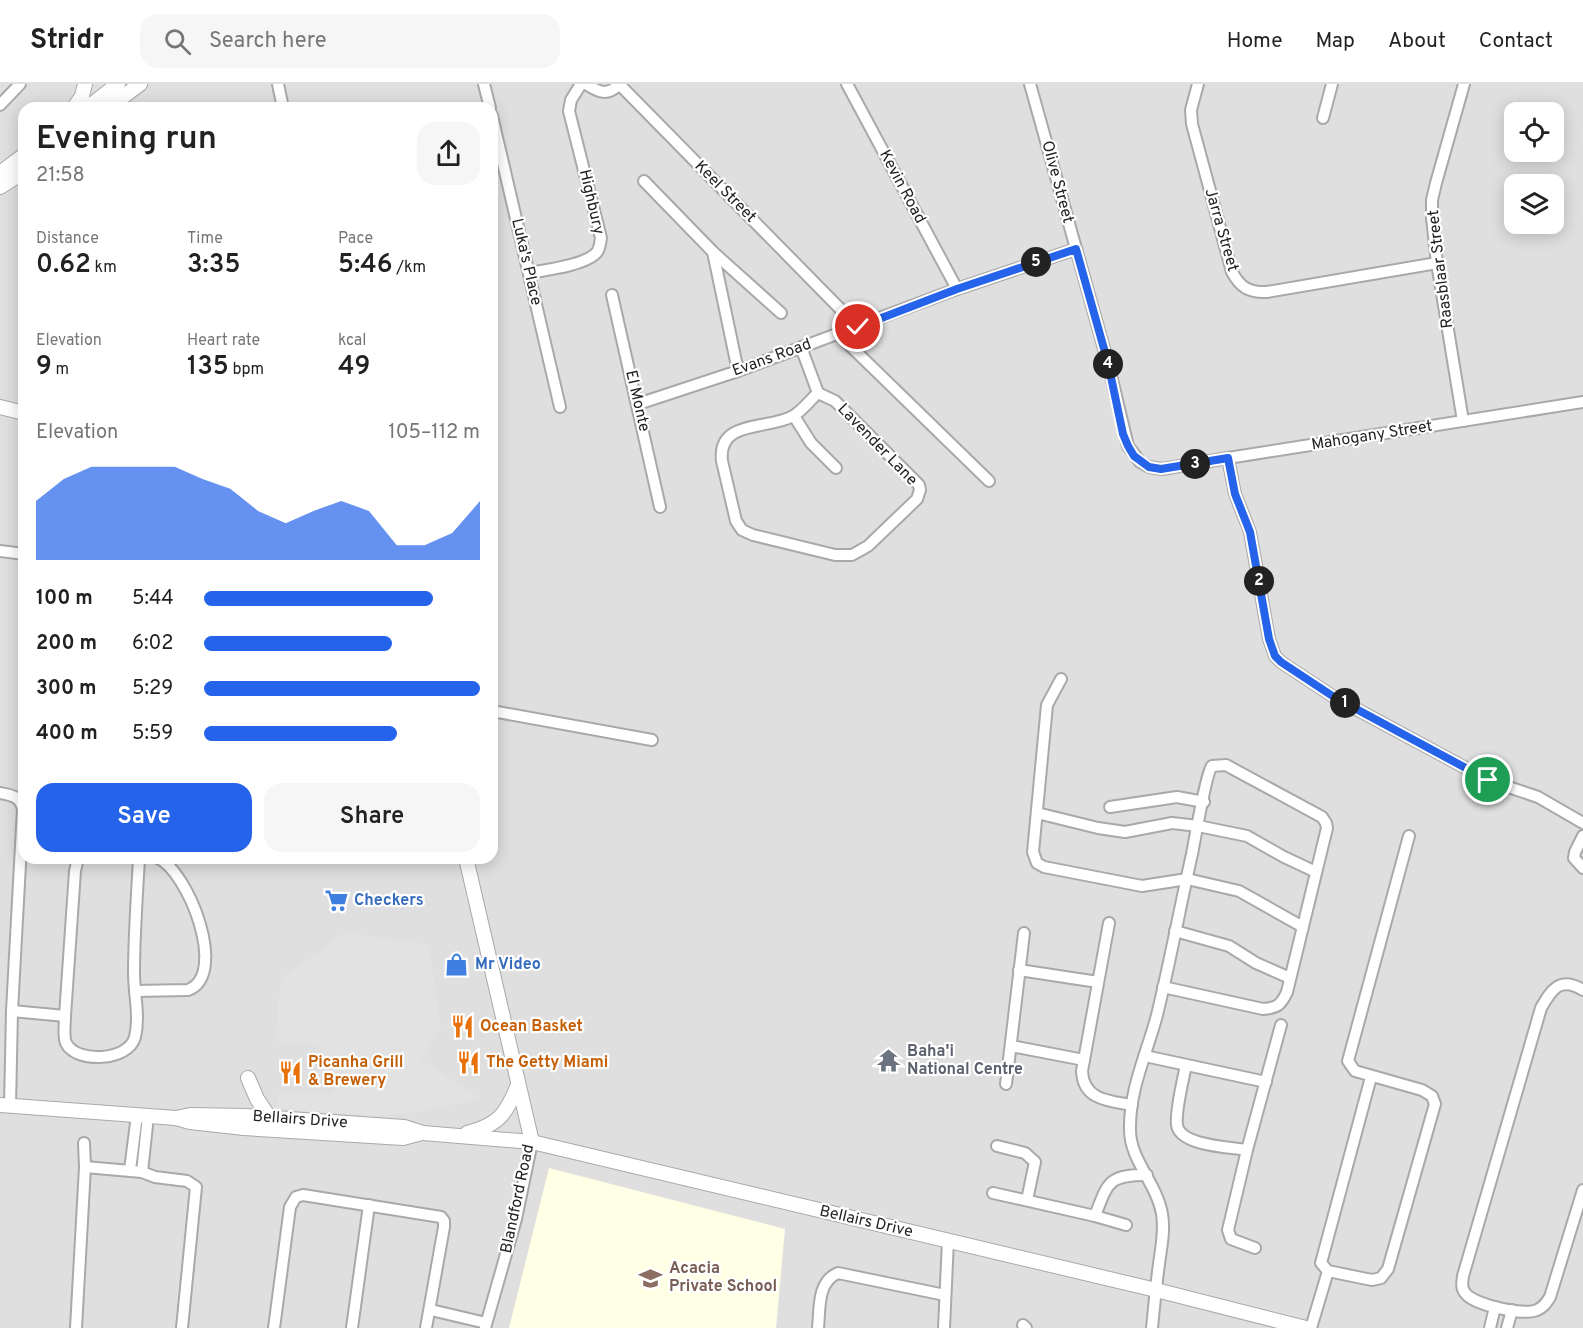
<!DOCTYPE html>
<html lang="en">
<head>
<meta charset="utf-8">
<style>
	body { margin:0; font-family:Overpass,sans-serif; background:#f6f6f6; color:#222; height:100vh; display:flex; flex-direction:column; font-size:22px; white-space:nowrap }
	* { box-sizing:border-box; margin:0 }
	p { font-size:20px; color:#767676 }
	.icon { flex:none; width:33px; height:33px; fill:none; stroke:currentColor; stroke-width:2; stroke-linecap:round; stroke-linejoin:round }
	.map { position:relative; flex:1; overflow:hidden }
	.sheet { position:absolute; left:18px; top:18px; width:480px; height:762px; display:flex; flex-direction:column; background:#fff; border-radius:18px; box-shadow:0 3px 15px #0003 }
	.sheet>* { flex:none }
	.buttons { position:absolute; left:1504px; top:18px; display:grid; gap:12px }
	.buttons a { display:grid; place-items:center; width:60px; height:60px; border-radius:12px; background:#fff; box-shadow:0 3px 15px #0003; font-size:30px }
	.pin { position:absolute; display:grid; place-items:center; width:51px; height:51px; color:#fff; margin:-26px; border:3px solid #fff; border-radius:50%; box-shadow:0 2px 6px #0007 }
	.km { position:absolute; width:30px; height:30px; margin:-15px; border-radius:50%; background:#222; color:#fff; font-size:16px; line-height:30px; text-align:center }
	.round { display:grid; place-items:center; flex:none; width:63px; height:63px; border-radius:18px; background:#f6f6f6 }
	.headline { display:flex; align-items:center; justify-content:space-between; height:102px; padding:0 18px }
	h1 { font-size:33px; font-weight:600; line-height:45px }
	.figures { display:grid; grid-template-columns:repeat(3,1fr); gap:9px; height:102px; padding:6px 18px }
	.figures div { display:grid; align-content:center }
	.figures b { font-size:26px; font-weight:600 }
	.figures small { font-size:16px; font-weight:400 }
	.figures p { font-size:16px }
	.chart { height:168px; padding:12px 18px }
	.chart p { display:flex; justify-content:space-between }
	.chart svg { width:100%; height:108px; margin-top:6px; fill:#2563eb; opacity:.7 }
	.primary-button { display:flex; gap:12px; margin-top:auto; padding:12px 18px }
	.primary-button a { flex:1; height:69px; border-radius:18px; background:#2563eb; color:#fff; font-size:24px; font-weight:600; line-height:69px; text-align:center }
	.primary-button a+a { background:#f6f6f6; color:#222 }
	ul { padding:0 18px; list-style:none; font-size:20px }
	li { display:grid; grid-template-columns:96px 72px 1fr; align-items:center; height:45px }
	li i { height:15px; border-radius:8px; background:#2563eb }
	header { display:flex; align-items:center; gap:36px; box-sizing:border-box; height:84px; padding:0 30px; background:#fff; border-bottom:2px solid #e0e0e0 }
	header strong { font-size:28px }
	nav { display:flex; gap:33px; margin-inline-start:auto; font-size:21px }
	.search { width:420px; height:54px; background:#f6f6f6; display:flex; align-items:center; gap:15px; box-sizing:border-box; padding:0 21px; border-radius:18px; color:#767676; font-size:22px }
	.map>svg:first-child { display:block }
	.residential { fill:#e0dfdf; fill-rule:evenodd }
	.education { fill:#ffffe5 }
	.parking { fill:#e2e2e2 }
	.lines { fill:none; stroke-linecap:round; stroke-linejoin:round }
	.minor-casing { stroke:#a9a9a9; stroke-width:14 }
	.tertiary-casing { stroke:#a9a9a9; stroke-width:16 }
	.minor { stroke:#fff; stroke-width:10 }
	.tertiary { stroke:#fff; stroke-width:14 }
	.route-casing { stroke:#fff; stroke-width:12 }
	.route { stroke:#2563eb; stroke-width:8 }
	.labels { text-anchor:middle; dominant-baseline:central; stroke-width:4.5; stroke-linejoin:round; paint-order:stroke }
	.street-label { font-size:16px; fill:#222; stroke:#fff }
	.shop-label { font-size:16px; font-weight:bold; fill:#366cbe; stroke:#fff; text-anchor:start }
	.food-label { font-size:16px; font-weight:bold; fill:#c56008; stroke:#fff; text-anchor:start }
	.worship-label { font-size:16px; font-weight:bold; fill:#5b616d; stroke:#fff; text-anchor:start }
	.education-label { font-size:16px; font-weight:bold; fill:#785e54; stroke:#fff; text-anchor:start }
</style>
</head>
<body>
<header>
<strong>Stridr</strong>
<div class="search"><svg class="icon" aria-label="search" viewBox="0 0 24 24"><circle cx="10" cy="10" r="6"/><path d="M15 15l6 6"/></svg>Search here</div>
<nav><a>Home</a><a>Map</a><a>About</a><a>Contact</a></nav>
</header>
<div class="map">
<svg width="1583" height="1244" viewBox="0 0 1583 1244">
	<rect width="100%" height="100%" fill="#f2efe9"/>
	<path class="residential" d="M0 0H1583V1244H0ZM24 24H492V774H24ZM1515 28H1554V68H1515ZM1515 100H1554V140H1515Z"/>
	<polygon class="education" points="549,1084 785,1145 776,1244 509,1244"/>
	<polygon class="parking" points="345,848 429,861 441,942 421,976 481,1014 425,1027 382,1032 276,1024 279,1008 334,1010 329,974 316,961 275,957 281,895"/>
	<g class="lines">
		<defs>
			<g id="minor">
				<polyline points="278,0 283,24"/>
				<polyline points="484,0 490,24"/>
				<path d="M586 0C600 9 607 12 620 0"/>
				<polyline points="847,0 957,205"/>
				<polyline points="1030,0 1108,279 1128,362 1140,378 1149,383 1162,385 1228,374 1583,318"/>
				<path d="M1198 0 1191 26 1192 40 1232 188C1240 203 1249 209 1267 208L1437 179"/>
				<polyline points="620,1 858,243"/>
				<polyline points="0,21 20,0"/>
				<polyline points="492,32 560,323"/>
				<polyline points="1323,34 1332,0"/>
				<polyline points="644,97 713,168 781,229"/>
				<polyline points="713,168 738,287"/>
				<path d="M529 189C546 186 587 181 597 168 600 164 600 159 601 154L569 27 571 16 581 0"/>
				<polyline points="612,211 660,423"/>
				<polyline points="838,250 989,397"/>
				<polyline points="801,263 818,309"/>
				<path d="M818 309 835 317 919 401 920 406 917 415 868 462 852 471H835L753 451 742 446 736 437 722 377C717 335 769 346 793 332 802 327 810 316 818 309Z"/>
				<polyline points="638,320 738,287 957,205 1076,165"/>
				<polyline points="794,332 811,359 836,384"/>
				<polyline points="1463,337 1437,179 1432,134 1432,116 1436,99 1464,0"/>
				<polyline points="1228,374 1235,410 1250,448 1269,555 1275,572 1281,578 1334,613 1488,696 1538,713 1583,739"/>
				<polyline points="0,467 24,470"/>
				<polyline points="1061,595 1047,621 1033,768 1037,779 1044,783 1142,802 1187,795 1239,807 1303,843"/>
				<polyline points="492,627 652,656"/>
				<path d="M0 709C11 711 20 712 23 725L12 927 10 1022"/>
				<polyline points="1110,723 1177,713 1204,718"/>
				<polyline points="1037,729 1098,744 1125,748 1172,739 1198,742 1247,752 1284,773 1316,788"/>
				<polyline points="1583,752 1575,768 1574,774 1583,784"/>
				<path d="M78 774 75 787 65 932C65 940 63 952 66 959 76 980 129 977 135 953 140 932 134 910 134 889 134 851 137 812 139 774"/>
				<path d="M1109 839 1082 987C1083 1016 1109 1017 1132 1021"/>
				<polyline points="1175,847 1229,862 1256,879 1290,894"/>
				<polyline points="1019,886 1098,898"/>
				<path d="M1583 906C1560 892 1552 905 1541 924L1463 1192C1462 1199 1461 1205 1466 1210 1475 1221 1524 1232 1537 1226 1544 1223 1546 1219 1550 1213L1583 1106"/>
				<path d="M135 907 188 906C229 891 188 787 158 774"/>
				<polyline points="12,927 65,932"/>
				<polyline points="1011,962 1084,976"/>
				<polyline points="1145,972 1266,998"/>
				<path d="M1186 981C1183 996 1175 1028 1177 1041 1180 1062 1230 1063 1247 1066"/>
				<polyline points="1371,993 1321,1179 1328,1187 1372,1196 1381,1194 1388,1185 1435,1020 1432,1012 1422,1006 1355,987 1348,977 1409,752"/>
				<polyline points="1006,1000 1024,849"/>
				<polyline points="997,1062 1025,1069 1035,1078 1027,1116"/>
				<polyline points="85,1083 142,1088 155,1093 187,1097 196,1103 182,1244"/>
				<polyline points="130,1086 137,1031"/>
				<polyline points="142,1088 148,1032"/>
				<polyline points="993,1109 1095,1132 1126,1141"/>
				<path d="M1095 1132C1108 1098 1108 1091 1147 1091"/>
				<polyline points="1255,1164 1231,1155 1228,1146 1247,1066 1281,941"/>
				<polyline points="431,1226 486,1239"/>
				<polyline points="1023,1241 1026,1244"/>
				<polyline points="76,1244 85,1083 84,1059"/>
				<polyline points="274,1244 290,1123 296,1113 303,1111 441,1133 444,1137 444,1143 426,1244"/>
				<polyline points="352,1244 369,1121"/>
				<polyline points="485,1244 516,1135 532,1058"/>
				<path d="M818 1244C820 1224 817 1198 838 1189L945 1211"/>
				<polyline points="944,1244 948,1156"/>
				<path d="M1152 1244C1154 1223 1156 1202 1159 1180 1161 1164 1165 1147 1162 1130 1157 1100 1130 1076 1130 1046 1129 1006 1147 969 1157 931 1170 878 1180 823 1192 770 1195 755 1206 689 1212 682L1226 681 1322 733 1326 739 1327 744 1287 908C1281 921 1277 924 1263 925L1163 903"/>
				<polyline points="1311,1244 1328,1187"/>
				<polyline points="1490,1244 1495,1223"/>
				<polyline points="1507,1244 1512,1226"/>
			</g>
			<g id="tertiary">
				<polyline points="74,24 82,12 85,0"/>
				<polyline points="87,24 118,0"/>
				<polyline points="108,24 140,0"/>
				<polyline points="0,89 24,71"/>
				<polyline points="0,103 24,88"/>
				<polyline points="0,323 24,329"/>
				<polyline points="466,774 532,1058"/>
				<polyline points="248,994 257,1015 269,1033"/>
				<polyline points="0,1021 176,1034 190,1038 244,1044 403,1054 422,1049"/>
				<polyline points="176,1034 190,1031 245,1032 404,1043 423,1049 532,1058 1156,1206 1306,1244"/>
				<path d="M467 1049C499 1041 506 1030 518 1001"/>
			</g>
		</defs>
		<use href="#minor" class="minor-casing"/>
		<use href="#tertiary" class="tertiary-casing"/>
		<use href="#minor" class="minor"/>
		<use href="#tertiary" class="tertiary"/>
	</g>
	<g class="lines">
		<defs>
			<polyline id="route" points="858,243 957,205 1076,165 1108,279 1123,350 1128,362 1134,372 1149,383 1161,385 1228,374 1235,410 1250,448 1269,555 1275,572 1281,578 1334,613 1488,696"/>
		</defs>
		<use href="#route" class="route-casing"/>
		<use href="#route" class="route"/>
	</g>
	<defs>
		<symbol id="supermarket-bare" viewBox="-9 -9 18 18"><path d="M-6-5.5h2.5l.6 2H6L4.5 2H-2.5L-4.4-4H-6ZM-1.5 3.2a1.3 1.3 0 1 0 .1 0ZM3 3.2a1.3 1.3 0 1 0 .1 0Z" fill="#3f7fe0" stroke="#fff" stroke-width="2.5" paint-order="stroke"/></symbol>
		<symbol id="shop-bare" viewBox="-9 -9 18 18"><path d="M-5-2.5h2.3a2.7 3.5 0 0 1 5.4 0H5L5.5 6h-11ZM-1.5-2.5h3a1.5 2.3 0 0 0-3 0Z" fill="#3f7fe0" stroke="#fff" stroke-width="2.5" paint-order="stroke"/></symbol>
		<symbol id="restaurant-bare" viewBox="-9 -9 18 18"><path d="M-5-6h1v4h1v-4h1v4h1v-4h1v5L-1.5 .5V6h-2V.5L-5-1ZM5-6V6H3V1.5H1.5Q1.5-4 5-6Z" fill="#e8710a" stroke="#fff" stroke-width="2.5" paint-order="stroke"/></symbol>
		<symbol id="temple-bare" viewBox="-9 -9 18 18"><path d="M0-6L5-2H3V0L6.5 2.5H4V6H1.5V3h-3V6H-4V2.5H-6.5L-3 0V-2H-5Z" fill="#6b7280" stroke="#fff" stroke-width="2.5" paint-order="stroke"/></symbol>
		<symbol id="school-bare" viewBox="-9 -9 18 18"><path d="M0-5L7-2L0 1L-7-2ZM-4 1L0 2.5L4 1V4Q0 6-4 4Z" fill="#8d6e63" stroke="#fff" stroke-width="2.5" paint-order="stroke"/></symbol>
	</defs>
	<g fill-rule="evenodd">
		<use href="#supermarket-bare" x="320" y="800" width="33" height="33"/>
		<use href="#shop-bare" x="440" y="864" width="33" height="33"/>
		<use href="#restaurant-bare" x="446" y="926" width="33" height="33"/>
		<use href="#temple-bare" x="872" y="960" width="33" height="33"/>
		<use href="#restaurant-bare" x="452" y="962" width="33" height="33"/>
		<use href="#restaurant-bare" x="274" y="972" width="33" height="33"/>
		<use href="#school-bare" x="634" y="1178" width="33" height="33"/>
	</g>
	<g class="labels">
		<g class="street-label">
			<text transform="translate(1057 98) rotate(75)">Olive Street</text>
			<text transform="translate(902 103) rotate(62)">Kevin Road</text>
			<text transform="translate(725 108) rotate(45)">Keel Street</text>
			<text transform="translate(591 118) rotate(77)">Highbury</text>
			<text transform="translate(1221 146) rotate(74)">Jarra Street</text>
			<text transform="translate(526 178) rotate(77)">Luka's Place</text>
			<text transform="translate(1441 185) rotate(-97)">Raasblaar Street</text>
			<text transform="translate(772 274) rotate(-20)">Evans Road</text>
			<text transform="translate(637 317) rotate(77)">El Monte</text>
			<text transform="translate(1372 352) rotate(-9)">Mahogany Street</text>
			<text transform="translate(877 361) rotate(46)">Lavender Lane</text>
			<text transform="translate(300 1036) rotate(4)">Bellairs Drive</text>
			<text transform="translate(518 1115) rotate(-78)">Blandford Road</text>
			<text transform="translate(866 1138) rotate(13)">Bellairs Drive</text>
		</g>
		<g class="shop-label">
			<text x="354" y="817">Checkers</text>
			<text x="475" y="881">Mr Video</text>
		</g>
		<g class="food-label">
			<text x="480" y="943">Ocean Basket</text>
			<text x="308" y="979">Picanha Grill<tspan x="308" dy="18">&amp; Brewery</tspan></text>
			<text x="486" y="979">The Getty Miami</text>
		</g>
		<g class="worship-label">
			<text x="907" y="968">Baha'i<tspan x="907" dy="18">National Centre</tspan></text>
		</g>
		<g class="education-label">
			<text x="669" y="1185">Acacia<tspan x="669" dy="18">Private School</tspan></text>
		</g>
	</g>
</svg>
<div class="buttons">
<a><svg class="icon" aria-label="locate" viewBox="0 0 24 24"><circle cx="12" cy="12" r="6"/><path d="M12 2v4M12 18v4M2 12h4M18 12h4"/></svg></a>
<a><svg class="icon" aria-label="layers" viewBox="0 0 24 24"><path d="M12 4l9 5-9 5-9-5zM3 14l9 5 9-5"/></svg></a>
</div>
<div class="pin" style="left:1488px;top:696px;background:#1e9e55"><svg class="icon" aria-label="arrive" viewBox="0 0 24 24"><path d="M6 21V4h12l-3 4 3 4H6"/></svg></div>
<div class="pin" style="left:858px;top:243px;background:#d93025"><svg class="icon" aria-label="check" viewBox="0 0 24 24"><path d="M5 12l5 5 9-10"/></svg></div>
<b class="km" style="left:1345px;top:619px">1</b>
<b class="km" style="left:1259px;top:497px">2</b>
<b class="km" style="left:1195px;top:380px">3</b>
<b class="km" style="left:1108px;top:280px">4</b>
<b class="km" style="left:1036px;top:178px">5</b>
<section class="sheet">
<div class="headline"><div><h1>Evening run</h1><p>21:58</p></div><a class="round"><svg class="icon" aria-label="share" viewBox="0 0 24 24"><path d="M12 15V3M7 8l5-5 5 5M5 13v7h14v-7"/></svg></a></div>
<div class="figures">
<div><p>Distance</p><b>0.62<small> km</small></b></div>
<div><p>Time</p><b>3:35</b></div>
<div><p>Pace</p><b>5:46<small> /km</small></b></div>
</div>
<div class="figures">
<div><p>Elevation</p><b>9<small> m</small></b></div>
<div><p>Heart rate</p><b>135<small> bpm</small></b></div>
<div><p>kcal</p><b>49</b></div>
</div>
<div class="chart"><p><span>Elevation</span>105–112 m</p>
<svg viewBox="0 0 160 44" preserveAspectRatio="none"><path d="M0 44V20L10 11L20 6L30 6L40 6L50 6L60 11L70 15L80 24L90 29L100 24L110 20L120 24L130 38L140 38L150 33L160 20V44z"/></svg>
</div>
<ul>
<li><b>100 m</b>5:44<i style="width:83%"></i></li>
<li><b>200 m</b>6:02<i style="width:68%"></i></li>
<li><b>300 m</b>5:29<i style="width:100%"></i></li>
<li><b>400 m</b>5:59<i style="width:70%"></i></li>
</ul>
<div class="primary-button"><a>Save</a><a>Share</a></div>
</section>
</div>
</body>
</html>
